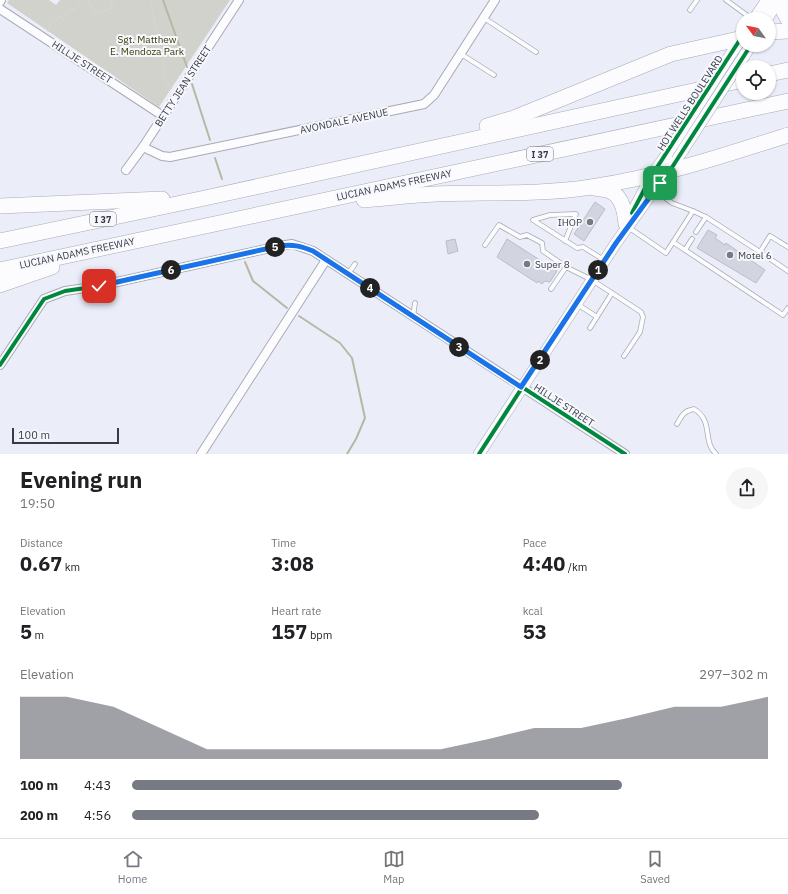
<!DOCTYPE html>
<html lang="en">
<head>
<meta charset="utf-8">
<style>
	body { margin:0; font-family:"IBM Plex Sans",sans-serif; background:#f6f6f6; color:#202124; height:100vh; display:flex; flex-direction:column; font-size:15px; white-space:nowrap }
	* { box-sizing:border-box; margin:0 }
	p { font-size:13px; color:#757577 }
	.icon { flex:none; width:22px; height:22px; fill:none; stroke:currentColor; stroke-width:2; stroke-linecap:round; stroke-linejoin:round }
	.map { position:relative; height:454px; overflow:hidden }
	.drawer { display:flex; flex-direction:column; background:#fff; flex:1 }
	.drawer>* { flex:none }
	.needle { width:26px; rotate:303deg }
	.controls { position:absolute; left:736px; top:12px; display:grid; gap:8px }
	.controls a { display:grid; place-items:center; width:40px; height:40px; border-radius:50%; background:#fff; box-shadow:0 1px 3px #0004; font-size:20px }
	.scale { position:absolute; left:12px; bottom:10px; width:107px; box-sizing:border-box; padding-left:4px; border:2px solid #383b44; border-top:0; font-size:11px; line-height:14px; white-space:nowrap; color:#383b44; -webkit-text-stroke:3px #f7f8fd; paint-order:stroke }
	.pin { position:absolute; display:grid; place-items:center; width:34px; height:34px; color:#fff; margin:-17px; border-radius:8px; box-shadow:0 2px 6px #0006 }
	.km { position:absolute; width:20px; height:20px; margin:-10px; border-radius:50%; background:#222; color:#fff; font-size:11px; line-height:20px; text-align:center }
	.round { display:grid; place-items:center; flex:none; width:42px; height:42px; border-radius:21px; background:#f6f6f6 }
	.headline { display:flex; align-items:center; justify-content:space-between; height:68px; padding:0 20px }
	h1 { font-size:22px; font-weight:800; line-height:30px }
	.metrics { display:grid; grid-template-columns:repeat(3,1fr); gap:6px; height:68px; padding:4px 20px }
	.metrics div { display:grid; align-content:center }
	.metrics b { font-size:20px; font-weight:800 }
	.metrics small { font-size:11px; font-weight:400 }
	.metrics p { font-size:11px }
	.chart { height:112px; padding:8px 20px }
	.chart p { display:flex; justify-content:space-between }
	.chart svg { width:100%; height:72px; margin-top:4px; fill:#777a83; opacity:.7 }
	ul { padding:0 20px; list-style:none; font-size:13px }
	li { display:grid; grid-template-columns:64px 48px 1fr; align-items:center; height:30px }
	li i { height:10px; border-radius:5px; background:#777a83 }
	.menu { display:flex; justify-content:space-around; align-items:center; height:56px; border-top:1px solid #e0e0e0; background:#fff; font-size:11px; color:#757577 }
	.menu a { display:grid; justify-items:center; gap:2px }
	.menu .selected { color:#777a83 }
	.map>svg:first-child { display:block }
	.green { fill:#d1d2cb }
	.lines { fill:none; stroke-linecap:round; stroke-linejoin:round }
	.stream { stroke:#b6b8a6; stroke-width:2 }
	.building { fill:#d2d5df; stroke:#babcc6 }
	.service-casing { stroke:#a8aab4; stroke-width:5.5 }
	.minor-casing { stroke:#a8aab4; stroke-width:10 }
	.tertiary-casing { stroke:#a8aab4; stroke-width:12 }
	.motorway-casing { stroke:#a8aab4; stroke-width:16 }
	.path { stroke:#d6d6da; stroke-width:1.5; stroke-dasharray:3 2; stroke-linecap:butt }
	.service { stroke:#fcfcfe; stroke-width:4 }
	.minor { stroke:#fcfcfe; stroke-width:8 }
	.tertiary { stroke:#fcfcfe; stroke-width:11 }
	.motorway { stroke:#fcfcfe; stroke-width:15 }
	.tertiary-bridge-casing { stroke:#a8aab4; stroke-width:12; stroke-linecap:butt }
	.tertiary-bridge { stroke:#fcfcfe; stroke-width:11 }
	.cycleway-casing { stroke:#f7f8fd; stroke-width:6 }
	.cycleway { stroke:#00873e; stroke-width:4 }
	.route-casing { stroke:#fff; stroke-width:8 }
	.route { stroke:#1a73e8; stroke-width:5 }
	.poi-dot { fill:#777a83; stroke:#f7f8fd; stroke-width:1.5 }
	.labels { text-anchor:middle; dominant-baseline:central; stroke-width:4; stroke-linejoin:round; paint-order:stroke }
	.shield { fill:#f7f8fd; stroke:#71747c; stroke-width:1 }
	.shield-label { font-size:9px; font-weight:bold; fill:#383b44 }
	.park-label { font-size:10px; fill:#383901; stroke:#f7f8fd }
	.street-label { font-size:10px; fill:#383b44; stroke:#f7f8fd }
	.poi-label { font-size:10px; fill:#383b44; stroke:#f7f8fd; text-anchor:start }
</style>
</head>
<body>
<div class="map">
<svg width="788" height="454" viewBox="0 0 788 454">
	<rect width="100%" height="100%" fill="#ebeef9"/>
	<polygon class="green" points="9,0 49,0 56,5 60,0 230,0 159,107 7,3"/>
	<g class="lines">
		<g class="stream">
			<polyline points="163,0 187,67"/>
			<polyline points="192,84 210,140"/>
			<polyline points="215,158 222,179"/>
			<polyline points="245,262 253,281 287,308"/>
			<polyline points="299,316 340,343 352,358 365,418 356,439 347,454"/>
		</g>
	</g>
	<g class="building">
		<polygon points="595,202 605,209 584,241 574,234"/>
		<polygon points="708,230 717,235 715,238 725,245 726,243 765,270 756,283 697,248"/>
		<polygon points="455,239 458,251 448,254 446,241"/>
		<polygon points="507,239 557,271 550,282 545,281 542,284 538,281 537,283 497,257"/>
	</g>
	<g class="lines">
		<defs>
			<g id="service">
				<polyline points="726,0 752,19"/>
				<polyline points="690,10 697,0"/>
				<polyline points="484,18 536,52"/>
				<polyline points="461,54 494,75"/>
				<polyline points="693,211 706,217 760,252 770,236 788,247"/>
				<polyline points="628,227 666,253 693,211 672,203 656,191"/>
				<polyline points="696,232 706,217"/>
				<polyline points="565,241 576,214 550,215 533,220 577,248 583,247 604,260"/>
				<polyline points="673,242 783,315 788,308"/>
				<polyline points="485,245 499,225 520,237 527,235 542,243 543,251 566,267 592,280 641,312 643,317 640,332 624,356"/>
				<polyline points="685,250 692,239"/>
				<polyline points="760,252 788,271"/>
				<polyline points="348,274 355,264"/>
				<polyline points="551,289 566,267"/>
				<polyline points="577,304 597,317"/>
				<polyline points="413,317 415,303"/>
				<polyline points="590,328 612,293"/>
				<path d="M677 424C682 415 684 411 694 409 714 421 702 441 716 454"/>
			</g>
			<g id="minor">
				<polyline points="0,2 1,0"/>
				<polyline points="0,9 163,116"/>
				<polyline points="143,147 162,156 170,157 424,104 434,95 495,0"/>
				<polyline points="126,170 143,147 239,0"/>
				<polyline points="0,365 44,299 65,291 99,286 279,246 292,244 313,251 625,454"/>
				<polyline points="201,454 326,260"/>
			</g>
			<g id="tertiary">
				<polyline points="754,19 767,0"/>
				<polyline points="767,19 778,0"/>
				<polyline points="744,56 751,45"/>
				<polyline points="727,60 743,36"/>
				<polyline points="633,211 652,175 667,154"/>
				<polyline points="479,454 616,243 683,150"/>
			</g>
			<g id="motorway">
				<polyline points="782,0 783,10 788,19"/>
				<polyline points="769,32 788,31"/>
				<polyline points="769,74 788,70"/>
				<polyline points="487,126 514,118 671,54 743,38"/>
				<path d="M594 188C599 189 605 189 610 191 622 196 625 212 626 224"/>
				<path d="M364 200C388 198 412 195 436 194 488 192 540 195 591 187 659 177 723 156 788 135"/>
				<polyline points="0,206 162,199"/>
				<polyline points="0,241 205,198 743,80"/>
				<polyline points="0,270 788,101"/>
				<polyline points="0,285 52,267"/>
			</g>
		</defs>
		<use href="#service" class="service-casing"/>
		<use href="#minor" class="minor-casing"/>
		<use href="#tertiary" class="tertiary-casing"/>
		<use href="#motorway" class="motorway-casing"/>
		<g class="path">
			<polyline points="89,0 95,14 113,7 110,0"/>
			<polyline points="151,0 159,46 159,53 163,62 164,78 172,90"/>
			<polyline points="48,32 51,22 76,8 82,0"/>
		</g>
		<use href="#service" class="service"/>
		<use href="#minor" class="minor"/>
		<use href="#tertiary" class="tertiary"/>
		<use href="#motorway" class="motorway"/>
		<defs>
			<g id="tertiary-bridge">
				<polyline points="683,150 744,56"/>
				<polyline points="667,154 727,60"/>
			</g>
		</defs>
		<use href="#tertiary-bridge" class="tertiary-bridge-casing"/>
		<use href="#tertiary-bridge" class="tertiary-bridge"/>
		<defs>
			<g id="cycleway">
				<polyline points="632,213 652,175 743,35"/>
				<polyline points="0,365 44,299 65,291 99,286 279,246 292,244 313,251 625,454"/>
				<polyline points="479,454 616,243 669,172 751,45"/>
			</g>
		</defs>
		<use href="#cycleway" class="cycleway-casing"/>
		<use href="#cycleway" class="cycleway"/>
	</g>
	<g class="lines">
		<defs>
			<path id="route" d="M99 286 279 246C292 244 301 246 313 251L521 387 616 243 660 183"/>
		</defs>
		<use href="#route" class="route-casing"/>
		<use href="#route" class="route"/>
	</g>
	<g class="poi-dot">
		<circle cx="590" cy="222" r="4"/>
		<circle cx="730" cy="255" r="4"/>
		<circle cx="527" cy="264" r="4"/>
	</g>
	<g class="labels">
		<g class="shield">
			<rect x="527" y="147" width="26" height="14" rx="3"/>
			<rect x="90" y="212" width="26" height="14" rx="3"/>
		</g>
		<g class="shield-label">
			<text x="540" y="154">I 37</text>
			<text x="103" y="219">I 37</text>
		</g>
		<g class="park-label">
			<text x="147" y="39">Sgt. Matthew<tspan x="147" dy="12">E. Mendoza Park</tspan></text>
		</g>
		<g class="street-label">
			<text transform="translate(82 62) rotate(33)">HILLJE STREET</text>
			<text transform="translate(183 86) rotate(-57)">BETTY JEAN STREET</text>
			<text transform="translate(690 103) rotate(-57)">HOT WELLS BOULEVARD</text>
			<text transform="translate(344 121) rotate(-12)">AVONDALE AVENUE</text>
			<text transform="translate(394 185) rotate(-12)">LUCIAN ADAMS FREEWAY</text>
			<text transform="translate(77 253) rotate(-12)">LUCIAN ADAMS FREEWAY</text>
			<text transform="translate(564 405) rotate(33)">HILLJE STREET</text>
		</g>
		<g class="poi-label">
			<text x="582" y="222" text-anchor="end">IHOP</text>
			<text x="738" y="255">Motel 6</text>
			<text x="535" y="264">Super 8</text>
		</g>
	</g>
</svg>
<div class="controls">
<a><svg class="needle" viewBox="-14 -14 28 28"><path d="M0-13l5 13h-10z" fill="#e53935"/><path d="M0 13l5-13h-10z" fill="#757577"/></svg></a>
<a><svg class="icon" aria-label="locate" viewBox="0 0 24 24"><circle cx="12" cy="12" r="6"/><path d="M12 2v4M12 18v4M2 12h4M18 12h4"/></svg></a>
</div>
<div class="scale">100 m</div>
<div class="pin" style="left:660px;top:183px;background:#1e9e55"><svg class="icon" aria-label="arrive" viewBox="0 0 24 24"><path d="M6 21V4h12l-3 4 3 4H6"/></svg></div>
<div class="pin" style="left:99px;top:286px;background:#d93025"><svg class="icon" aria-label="check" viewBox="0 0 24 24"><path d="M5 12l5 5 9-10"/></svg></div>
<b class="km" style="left:598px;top:270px">1</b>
<b class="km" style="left:540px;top:360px">2</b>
<b class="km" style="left:459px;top:347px">3</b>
<b class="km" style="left:370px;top:288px">4</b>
<b class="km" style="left:275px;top:247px">5</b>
<b class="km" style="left:171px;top:270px">6</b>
</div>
<section class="drawer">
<div class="headline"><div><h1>Evening run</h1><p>19:50</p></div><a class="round"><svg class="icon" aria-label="share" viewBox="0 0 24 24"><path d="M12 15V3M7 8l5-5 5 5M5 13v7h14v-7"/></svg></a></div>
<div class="metrics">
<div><p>Distance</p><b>0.67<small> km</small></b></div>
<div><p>Time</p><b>3:08</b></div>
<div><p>Pace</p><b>4:40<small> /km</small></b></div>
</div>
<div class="metrics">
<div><p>Elevation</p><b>5<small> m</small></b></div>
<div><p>Heart rate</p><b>157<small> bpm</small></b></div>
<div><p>kcal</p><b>53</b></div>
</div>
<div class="chart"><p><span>Elevation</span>297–302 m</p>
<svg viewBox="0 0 160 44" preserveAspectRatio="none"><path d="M0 44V6L10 6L20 12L30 25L40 38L50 38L60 38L70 38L80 38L90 38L100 32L110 25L120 25L130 19L140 12L150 12L160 6V44z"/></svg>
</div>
<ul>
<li><b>100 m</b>4:43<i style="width:77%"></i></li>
<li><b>200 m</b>4:56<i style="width:64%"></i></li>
</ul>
</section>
<nav class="menu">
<a class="selected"><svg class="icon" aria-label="home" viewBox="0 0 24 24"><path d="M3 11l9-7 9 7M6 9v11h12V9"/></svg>Home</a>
<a><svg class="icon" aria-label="map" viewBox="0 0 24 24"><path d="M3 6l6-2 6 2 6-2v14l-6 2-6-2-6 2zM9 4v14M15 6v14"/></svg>Map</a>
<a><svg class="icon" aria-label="saved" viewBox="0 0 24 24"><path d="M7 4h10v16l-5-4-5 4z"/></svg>Saved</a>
</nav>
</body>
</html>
